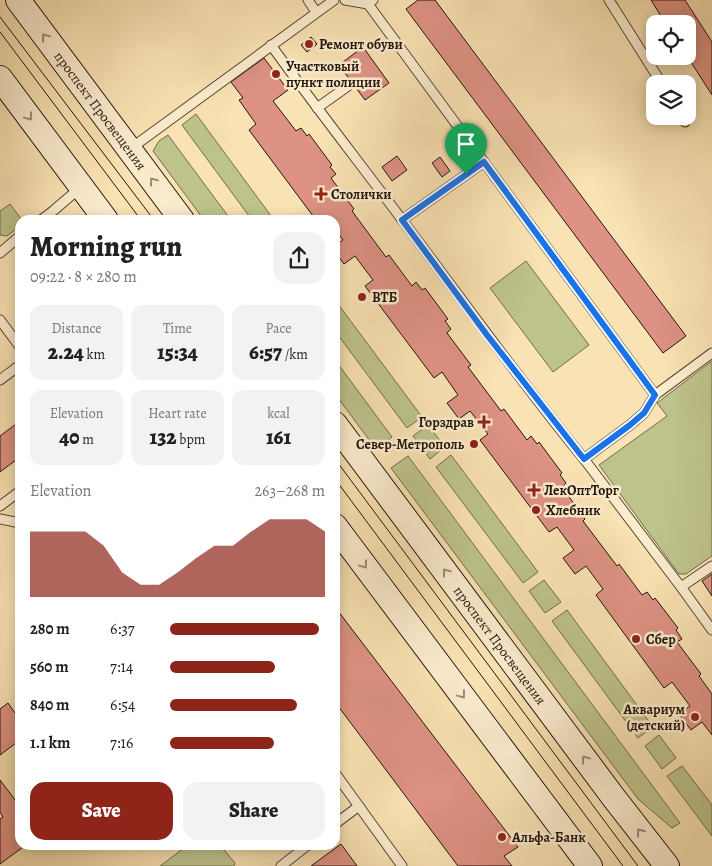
<!DOCTYPE html>
<html lang="en">
<head>
<meta charset="utf-8">
<style>
	body { margin:0; font-family:Alegreya,serif; background:#f2f2f2; color:#222; height:100vh; display:flex; flex-direction:column; font-size:19px; white-space:nowrap }
	* { box-sizing:border-box; margin:0 }
	p { font-size:16px; color:#767676 }
	.icon { flex:none; width:28px; height:28px; fill:none; stroke:currentColor; stroke-width:2; stroke-linecap:round; stroke-linejoin:round }
	.map { position:relative; flex:1; overflow:hidden }
	.sheet { position:absolute; left:15px; top:215px; width:325px; height:635px; display:flex; flex-direction:column; background:#fff; border-radius:15px; box-shadow:0 2px 12px #0003 }
	.sheet>* { flex:none }
	.buttons { position:absolute; left:646px; top:15px; display:grid; gap:10px }
	.buttons a { display:grid; place-items:center; width:50px; height:50px; border-radius:10px; background:#fff; box-shadow:0 2px 12px #0003; font-size:25px }
	.pin { position:absolute; display:grid; place-items:center; width:42px; height:42px; color:#fff; margin:-51px -21px; border-radius:50% 50% 50% 0; rotate:-45deg; box-shadow:0 0 5px #0007 }
	.pin .icon { rotate:45deg }
	.round { display:grid; place-items:center; flex:none; width:52px; height:52px; border-radius:15px; background:#f2f2f2 }
	.headline { display:flex; align-items:center; justify-content:space-between; height:85px; padding:0 15px }
	h1 { font-size:28px; font-weight:800; line-height:38px }
	.stats { display:grid; grid-template-columns:repeat(3,1fr); gap:8px; height:85px; padding:5px 15px }
	.stats div { display:grid; align-content:center; border-radius:12px; background:#f2f2f2; text-align:center }
	.stats b { font-size:21px; font-weight:800 }
	.stats small { font-size:14px; font-weight:400 }
	.stats p { font-size:14px }
	.chart { height:140px; padding:10px 15px }
	.chart p { display:flex; justify-content:space-between }
	.chart svg { width:100%; height:90px; margin-top:5px; fill:#8f2418; opacity:.7 }
	.cta { display:flex; gap:10px; margin-top:auto; padding:10px 15px }
	.cta a { flex:1; height:58px; border-radius:15px; background:#8f2418; color:#fff; font-size:20px; font-weight:800; line-height:58px; text-align:center }
	.cta a+a { background:#f2f2f2; color:#222 }
	ul { padding:0 15px; list-style:none; font-size:16px }
	li { display:grid; grid-template-columns:80px 60px 1fr; align-items:center; height:38px }
	li i { height:12px; border-radius:6px; background:#8f2418 }
	.map>svg:first-child { display:block }
	.green { fill:#bec38c; stroke:#706c4c }
	.building { fill:#de9284; stroke:#21150c }
	.lines { fill:none; stroke-linecap:round; stroke-linejoin:round }
	.service-casing { stroke:#574836; stroke-width:11 }
	.secondary-casing { stroke:#21150c; stroke-width:26 }
	.service { stroke:#fbecce; stroke-width:9 }
	.secondary { stroke:#fbecce; stroke-width:24 }
	.tram { stroke:#21150c; stroke-width:1 }
	.oneway { stroke:#998b77 }
	.route-casing { stroke:#fff; stroke-width:10 }
	.route { stroke:#1a73e8; stroke-width:6 }
	.poi-dot { fill:#8f2418; stroke:#fbecce; stroke-width:2 }
	.labels { text-anchor:middle; dominant-baseline:central; stroke-width:5; stroke-linejoin:round; paint-order:stroke }
	.poi-label { font-size:14px; font-weight:bold; fill:#21150c; stroke:#fbecce; text-anchor:start }
	.street-label { font-size:14px; fill:#21150c; stroke:#fbecce }
</style>
</head>
<body>
<div class="map">
<svg width="712" height="866" viewBox="0 0 712 866">
	<rect width="100%" height="100%" fill="#f9e2b3"/>
	<filter id="stains"><feTurbulence type="fractalNoise" baseFrequency=".004" numOctaves="4"/><feColorMatrix values="0 0 0 0 .2 0 0 0 0 .09 0 0 0 0 .02 0 0 0 .5 -.17"/></filter>
	<radialGradient id="worn" r=".72"><stop offset=".6" stop-color="#630" stop-opacity="0"/><stop offset="1" stop-color="#630" stop-opacity=".3"/></radialGradient>
	<g class="green">
		<polygon points="196,114 274,220 252,220 182,125"/>
		<polygon points="168,135 231,220 204,220 153,151 159,141"/>
		<polygon points="10,204 22,220 20,220 20,226 7,236 0,235 0,211"/>
		<polygon points="526,261 589,345 553,372 490,288"/>
		<polygon points="335,300 422,417 407,428 335,331"/>
		<polygon points="335,360 392,437 376,449 335,394"/>
		<polygon points="712,361 712,556 686,574 679,574 599,465 667,416 657,403"/>
		<polygon points="428,425 445,447 430,459 413,436"/>
		<polygon points="451,455 538,572 523,583 436,467"/>
		<polygon points="408,456 680,823 672,828 638,799 391,468"/>
		<polygon points="544,580 561,602 545,613 529,591"/>
		<polygon points="567,610 653,727 638,738 552,621"/>
		<polygon points="659,735 676,758 662,769 645,746"/>
		<polygon points="682,766 712,805 712,836 667,776"/>
		<polygon points="188,845 220,845 235,863 234,866 160,866"/>
	</g>
	<g class="building">
		<polygon points="418,0 435,0 686,336 663,353 406,9"/>
		<polygon points="651,0 685,0 712,42 712,95 687,56 688,24 666,24"/>
		<polygon points="311,37 317,44 307,52 301,45"/>
		<polygon points="363,47 389,83 365,100 339,65"/>
		<polygon points="264,58 288,90 273,101 296,131 301,128 307,136 309,134 332,165 330,167 336,174 331,178 354,209 352,211 386,257 389,255 412,286 416,282 422,290 425,288 448,319 445,321 451,329 447,333 471,365 468,367 501,411 504,409 527,440 531,436 537,444 539,442 562,473 560,475 566,483 562,487 585,519 583,521 617,566 619,564 642,595 647,592 653,600 655,598 678,628 676,630 682,639 677,642 701,674 699,676 712,694 712,735 702,722 691,730 679,714 690,706 672,682 664,688 634,647 596,595 603,589 586,566 575,574 563,558 574,550 557,527 549,532 480,440 488,434 470,411 459,419 447,403 458,395 442,372 434,378 365,286 373,280 355,256 344,264 335,252 335,246 343,240 335,229 335,220 328,220 326,217 321,220 316,220 249,130 256,124 239,100 243,98 231,82"/>
		<polygon points="397,156 407,170 392,181 382,167"/>
		<polygon points="440,157 450,171 442,177 432,163"/>
		<polygon points="20,421 20,457 0,472 0,436"/>
		<polygon points="712,574 712,596 702,581"/>
		<polygon points="335,607 518,847 504,856 512,866 458,866 335,702"/>
		<polygon points="8,703 20,720 20,740 0,755 0,709"/>
		<polygon points="0,780 19,805 20,804 20,845 26,845 0,864 0,819 3,817 0,812"/>
		<polygon points="341,844 357,866 311,866 315,863"/>
	</g>
	<g class="lines">
		<defs>
			<g id="service">
				<polyline points="308,0 316,12"/>
				<polyline points="345,0 368,4 373,0"/>
				<polyline points="609,0 662,84"/>
				<polyline points="368,4 655,395"/>
				<path d="M271 45C314 105 359 162 403 221 463 301 521 382 584 459L630 425 644 413 655 395 712 353"/>
				<polyline points="317,108 348,86"/>
				<polyline points="682,116 685,122"/>
				<polyline points="130,149 334,0"/>
				<polyline points="41,220 53,211 81,187"/>
				<polyline points="402,220 484,162"/>
				<polyline points="0,253 20,236"/>
				<polyline points="0,320 20,347"/>
				<polyline points="0,380 20,365"/>
				<polyline points="584,459 681,587 712,630"/>
				<polyline points="0,506 20,491"/>
				<polyline points="0,519 20,523"/>
				<polyline points="681,587 712,566"/>
				<polyline points="335,773 402,866"/>
				<polyline points="335,824 359,806"/>
				<polyline points="281,866 308,845"/>
			</g>
			<g id="secondary">
				<path id="s1" d="M18 0 182 220"/>
				<polyline points="0,78 106,220"/>
				<path id="s2" d="M335 424 614 798 667 866"/>
				<polyline points="335,526 590,866"/>
			</g>
		</defs>
		<use href="#service" class="service-casing"/>
		<use href="#secondary" class="secondary-casing"/>
		<use href="#service" class="service"/>
		<use href="#secondary" class="secondary"/>
		<g class="tram">
			<polyline points="0,17 154,220"/>
			<polyline points="0,32 141,220"/>
			<polyline points="335,459 638,866"/>
			<polyline points="335,479 623,866"/>
		</g>
	</g>
	<defs><path id="oneway-chevron" d="M-2-3.5L2.5 0L-2 3.5" fill="none" stroke-width="1.6" stroke-linecap="round" stroke-linejoin="round" transform="scale(1.25)"/></defs>
	<g class="oneway">
		<use href="#oneway-chevron" transform="translate(45 37) rotate(-127)"/>
		<use href="#oneway-chevron" transform="translate(29 117) rotate(53)"/>
		<use href="#oneway-chevron" transform="translate(153 181) rotate(-127)"/>
		<use href="#oneway-chevron" transform="translate(364 565) rotate(53)"/>
		<use href="#oneway-chevron" transform="translate(446 572) rotate(-127)"/>
		<use href="#oneway-chevron" transform="translate(462 695) rotate(53)"/>
		<use href="#oneway-chevron" transform="translate(585 759) rotate(-127)"/>
		<use href="#oneway-chevron" transform="translate(640 832) rotate(-128)"/>
	</g>
	<g class="lines">
		<defs>
			<polygon id="route" points="484,162 655,395 644,413 630,425 584,459 487,335 402,220"/>
		</defs>
		<use href="#route" class="route-casing"/>
		<use href="#route" class="route"/>
	</g>
	<g class="poi-dot">
		<circle cx="309" cy="44" r="5"/>
		<circle cx="276" cy="74" r="5"/>
		<path d="M318.5 186.5h5v5h5v5h-5v5h-5v-5h-5v-5h5z"/>
		<circle cx="362" cy="297" r="5"/>
		<path d="M481.5 414.5h5v5h5v5h-5v5h-5v-5h-5v-5h5z"/>
		<circle cx="474" cy="444" r="5"/>
		<path d="M531.5 482.5h5v5h5v5h-5v5h-5v-5h-5v-5h5z"/>
		<circle cx="536" cy="510" r="5"/>
		<circle cx="636" cy="639" r="5"/>
		<circle cx="695" cy="717" r="5"/>
		<circle cx="502" cy="837" r="5"/>
	</g>
	<g class="labels">
		<g class="poi-label">
			<text x="319" y="44">Ремонт обуви</text>
			<text x="286" y="66">Участковый<tspan x="286" dy="16">пункт полиции</tspan></text>
			<text x="331" y="194">Столички</text>
			<text x="372" y="297">ВТБ</text>
			<text x="474" y="422" text-anchor="end">Горздрав</text>
			<text x="464" y="444" text-anchor="end">Север-Метрополь</text>
			<text x="544" y="490">ЛекОптТорг</text>
			<text x="546" y="510">Хлебник</text>
			<text x="646" y="639">Сбер</text>
			<text x="685" y="709" text-anchor="end">Аквариум<tspan x="685" dy="16">(детский)</tspan></text>
			<text x="512" y="837">Альфа-Банк</text>
		</g>
		<g class="street-label">
			<text stroke="none"><textPath href="#s1" startOffset="138">проспект Просвещения</textPath></text>
			<text stroke="none"><textPath href="#s2" startOffset="276">проспект Просвещения</textPath></text>
		</g>
	</g>
	<rect width="100%" height="100%" filter="url(#stains)"/>
	<rect width="100%" height="100%" fill="url(#worn)"/>
</svg>
<div class="buttons">
<a><svg class="icon" aria-label="locate" viewBox="0 0 24 24"><circle cx="12" cy="12" r="6"/><path d="M12 2v4M12 18v4M2 12h4M18 12h4"/></svg></a>
<a><svg class="icon" aria-label="layers" viewBox="0 0 24 24"><path d="M12 4l9 5-9 5-9-5zM3 14l9 5 9-5"/></svg></a>
</div>
<div class="pin" style="left:466px;top:174px;background:#1e9e55"><svg class="icon" aria-label="arrive" viewBox="0 0 24 24"><path d="M6 21V4h12l-3 4 3 4H6"/></svg></div>
<section class="sheet">
<div class="headline"><div><h1>Morning run</h1><p>09:22 · 8 × 280 m</p></div><a class="round"><svg class="icon" aria-label="share" viewBox="0 0 24 24"><path d="M12 15V3M7 8l5-5 5 5M5 13v7h14v-7"/></svg></a></div>
<div class="stats">
<div><p>Distance</p><b>2.24<small> km</small></b></div>
<div><p>Time</p><b>15:34</b></div>
<div><p>Pace</p><b>6:57<small> /km</small></b></div>
</div>
<div class="stats">
<div><p>Elevation</p><b>40<small> m</small></b></div>
<div><p>Heart rate</p><b>132<small> bpm</small></b></div>
<div><p>kcal</p><b>161</b></div>
</div>
<div class="chart"><p><span>Elevation</span>263–268 m</p>
<svg viewBox="0 0 160 44" preserveAspectRatio="none"><path d="M0 44V12L10 12L20 12L30 12L40 19L50 32L60 38L70 38L80 32L90 25L100 19L110 19L120 12L130 6L140 6L150 6L160 12V44z"/></svg>
</div>
<ul>
<li><b>280 m</b>6:37<i style="width:96%"></i></li>
<li><b>560 m</b>7:14<i style="width:68%"></i></li>
<li><b>840 m</b>6:54<i style="width:82%"></i></li>
<li><b>1.1 km</b>7:16<i style="width:67%"></i></li>
</ul>
<div class="cta"><a>Save</a><a>Share</a></div>
</section>
</div>
</body>
</html>
